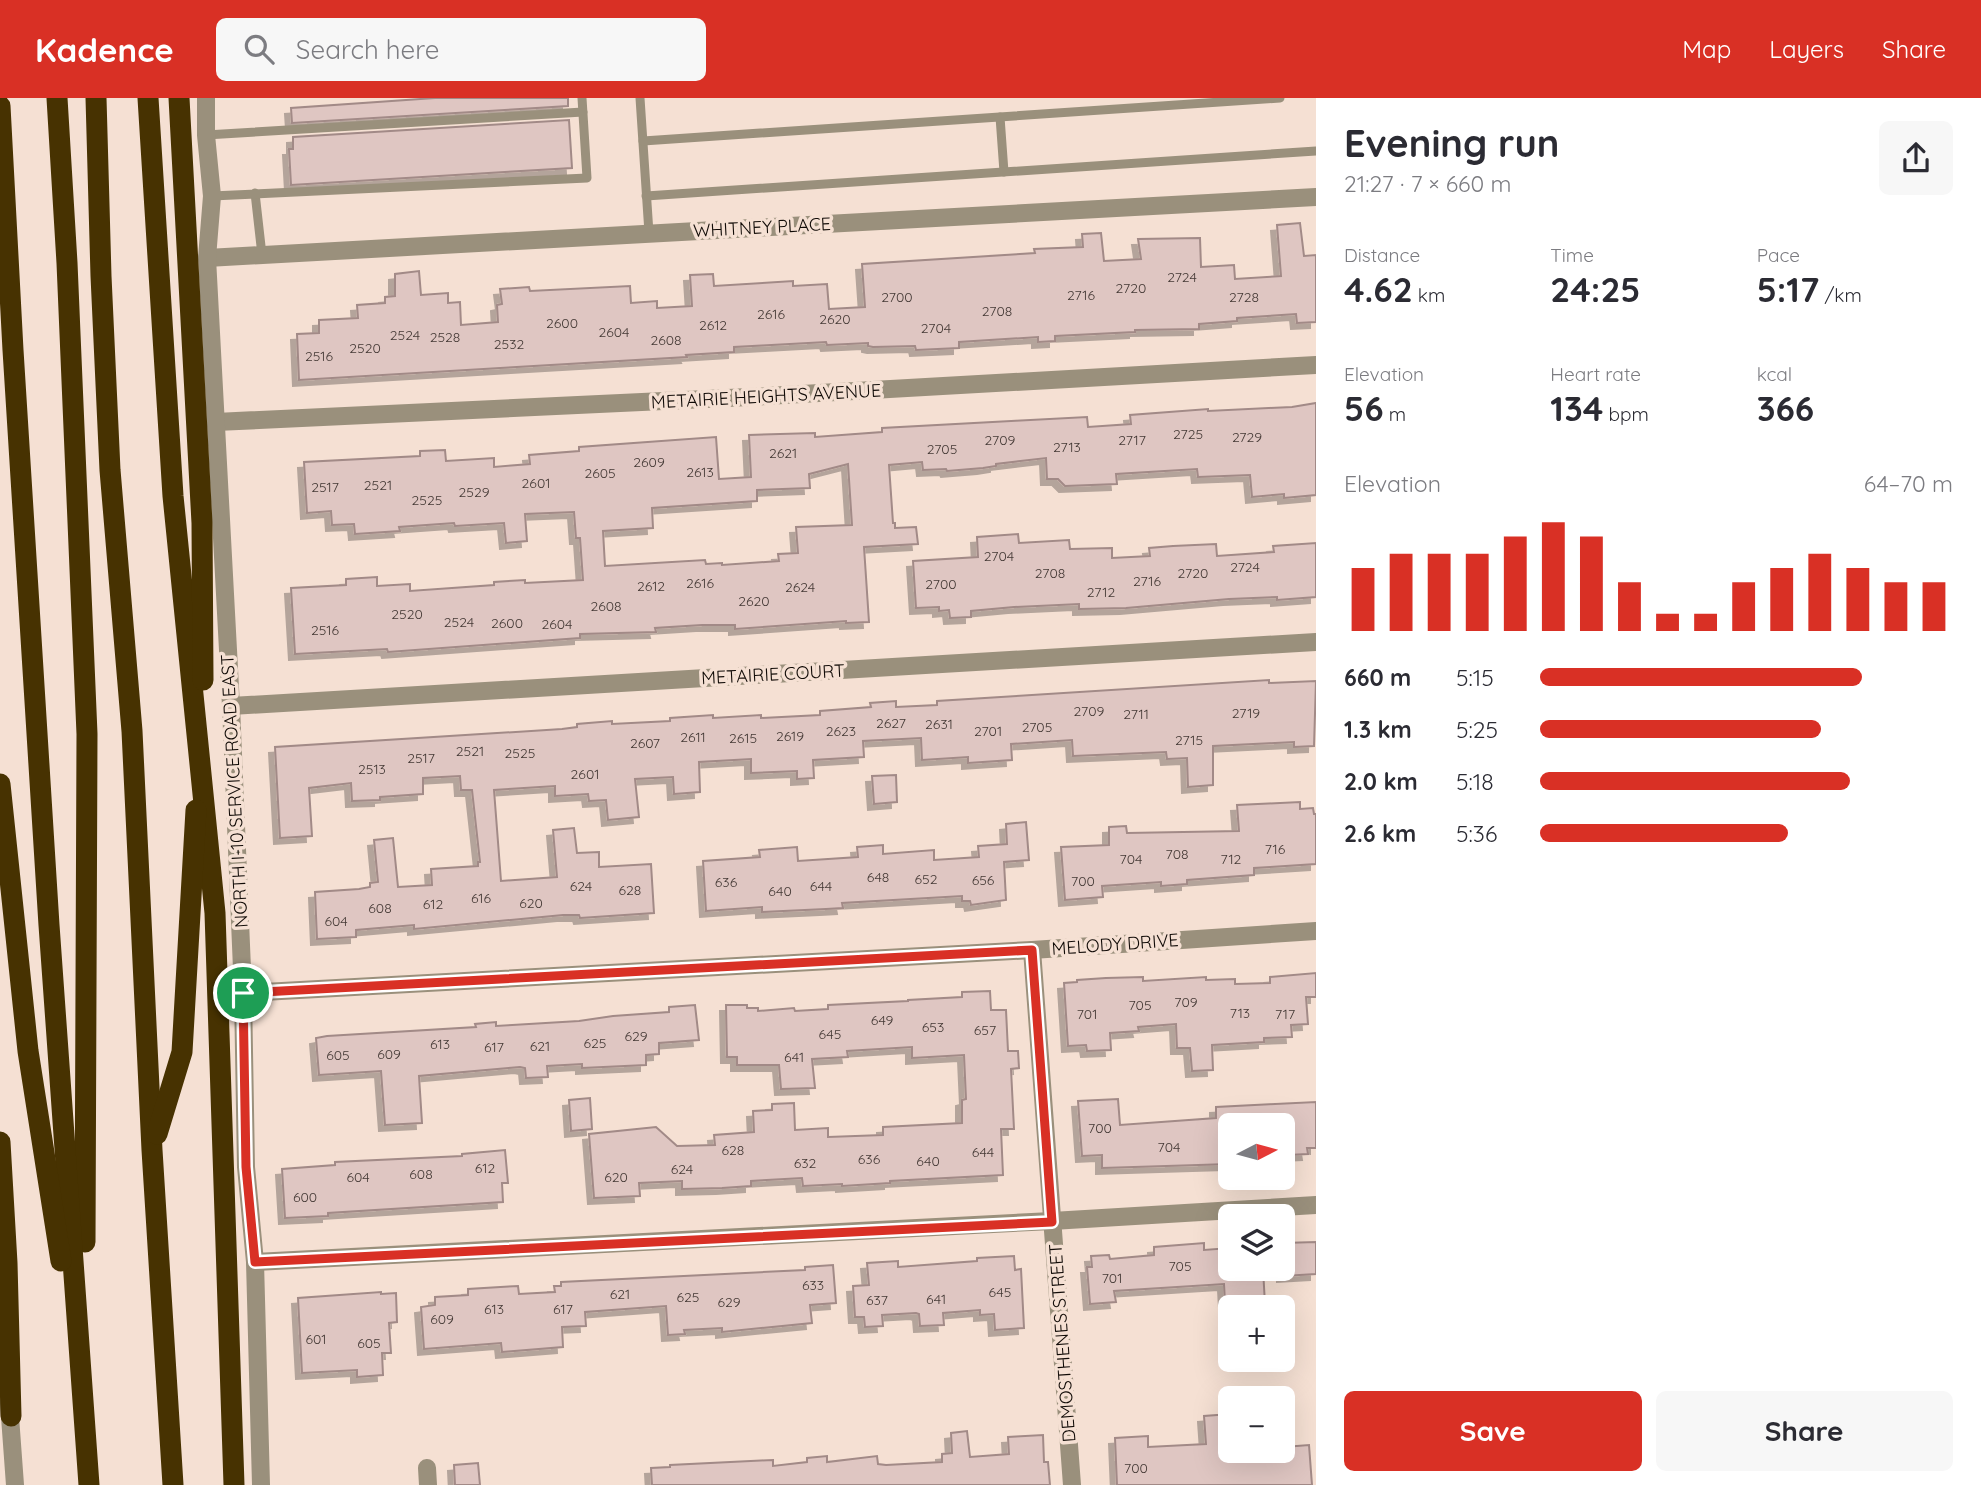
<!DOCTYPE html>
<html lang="en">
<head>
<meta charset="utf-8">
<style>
	body { margin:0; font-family:Quicksand,sans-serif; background:#f7f7f7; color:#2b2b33; height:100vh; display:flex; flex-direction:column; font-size:26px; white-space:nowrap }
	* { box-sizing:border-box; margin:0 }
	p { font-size:23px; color:#7c7c81 }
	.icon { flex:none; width:38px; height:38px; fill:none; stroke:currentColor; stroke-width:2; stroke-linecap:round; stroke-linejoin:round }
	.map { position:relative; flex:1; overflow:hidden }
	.sheet { display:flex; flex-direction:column; background:#fff; width:665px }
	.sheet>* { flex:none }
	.needle { width:46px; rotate:84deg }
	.fabs { position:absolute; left:1218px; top:1015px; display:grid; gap:14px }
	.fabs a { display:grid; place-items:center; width:77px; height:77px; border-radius:10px; background:#fff; box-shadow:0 7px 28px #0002; font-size:35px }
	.pin { position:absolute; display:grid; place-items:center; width:60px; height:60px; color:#fff; margin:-30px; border:4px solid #fff; border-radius:50%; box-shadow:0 2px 7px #0007 }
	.round { display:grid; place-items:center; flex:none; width:74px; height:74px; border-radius:10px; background:#f7f7f7 }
	.summary { display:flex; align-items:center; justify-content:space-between; height:119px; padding:0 28px }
	h1 { font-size:38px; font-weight:700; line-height:52px }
	.stats { display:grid; grid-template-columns:repeat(3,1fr); gap:10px; height:119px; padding:7px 28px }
	.stats div { display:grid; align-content:center }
	.stats b { font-size:35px; font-weight:700 }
	.stats small { font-size:19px; font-weight:400 }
	.stats p { font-size:19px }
	.chart { height:196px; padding:14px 28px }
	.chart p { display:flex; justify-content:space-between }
	.chart svg { width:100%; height:126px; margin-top:7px; stroke:#d93025; stroke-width:6 }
	.action { display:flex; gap:14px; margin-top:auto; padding:14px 28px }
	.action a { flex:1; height:80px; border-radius:10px; background:#d93025; color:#fff; font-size:28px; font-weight:700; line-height:80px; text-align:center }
	.action a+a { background:#f7f7f7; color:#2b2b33 }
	ul { padding:0 28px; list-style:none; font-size:23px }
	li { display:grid; grid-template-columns:112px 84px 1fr; align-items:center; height:52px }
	li i { height:18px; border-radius:9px; background:#d93025 }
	header { display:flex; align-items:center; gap:42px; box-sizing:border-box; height:98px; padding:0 35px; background:#d93025; color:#fff }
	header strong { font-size:33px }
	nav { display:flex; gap:38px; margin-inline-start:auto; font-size:24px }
	.search { width:490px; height:63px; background:#f7f7f7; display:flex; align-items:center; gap:18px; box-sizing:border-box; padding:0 24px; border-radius:10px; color:#7c7c81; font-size:26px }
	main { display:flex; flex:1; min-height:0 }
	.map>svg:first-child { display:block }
	.building { fill:#dfc6c2; stroke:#a28a87; stroke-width:2; fill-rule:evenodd; filter:url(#shadow) }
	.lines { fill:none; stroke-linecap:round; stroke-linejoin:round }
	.service { stroke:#9a907c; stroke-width:9 }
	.minor { stroke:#9a907c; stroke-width:18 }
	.tertiary { stroke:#9a907c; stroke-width:18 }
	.motorway { stroke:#473201; stroke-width:21 }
	.route-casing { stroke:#fff; stroke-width:14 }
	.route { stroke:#d93025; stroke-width:9 }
	.labels { text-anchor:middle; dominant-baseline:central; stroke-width:7; stroke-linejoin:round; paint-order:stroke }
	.number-label { font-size:14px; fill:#443935 }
	.street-label { font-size:18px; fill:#100a06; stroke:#f5e0d3 }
</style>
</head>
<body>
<header>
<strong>Kadence</strong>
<div class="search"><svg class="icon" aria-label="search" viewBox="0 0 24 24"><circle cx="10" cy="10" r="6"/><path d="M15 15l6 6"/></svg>Search here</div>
<nav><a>Map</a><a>Layers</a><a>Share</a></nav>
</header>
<main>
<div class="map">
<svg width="1316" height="1387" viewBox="0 0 1316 1387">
	<defs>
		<filter id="shadow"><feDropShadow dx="-6" dy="6" stdDeviation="0" flood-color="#0004"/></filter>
	</defs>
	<rect width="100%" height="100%" fill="#f5e0d3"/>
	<g class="building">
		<polygon points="435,0 568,0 568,8 292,25 291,10"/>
		<polygon points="569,22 572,70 291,87 289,51 293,51 293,39"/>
		<polygon points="1300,125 1304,158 1316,157 1316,224 1297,225 1296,216 1237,220 1237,223 1199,226 1199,231 1135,232 1135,234 1055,238 1055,243 1038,244 1038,239 959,244 959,250 916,252 915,248 873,249 868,248 868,245 827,247 826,244 734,249 734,254 686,257 687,259 299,282 297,236 319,235 319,222 358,220 357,207 385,205 385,199 395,198 395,176 419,173 421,197 448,195 448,205 460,204 461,227 498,224 497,207 502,206 500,191 529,189 530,193 630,188 631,205 657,203 657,210 692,208 690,177 713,176 714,188 793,183 793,188 827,186 829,211 865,209 862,166 1035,155 1034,151 1083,149 1082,136 1101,135 1104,163 1141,161 1138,141 1200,140 1201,169 1234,167 1235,181 1281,178 1277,127"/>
		<path d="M1316 305V397L1284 400V396L1252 399 1250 377 1198 379 1197 371 1116 376 1117 386 1065 388 1058 381H1047L1046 360 996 366V368L983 370 947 373 946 371 923 372 922 364 889 367 893 425H895V430L916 429 918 446 864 449 869 524 846 525V523L735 531V527H702L655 530 656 534 580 536V540L388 554 387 551 295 556 291 490 346 487V481L377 479V488L410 486V493L494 487V484L525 482V485L583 482 580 440H576L574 414 525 416 527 443 506 445 504 425 455 428 454 425 399 429 400 433 355 436 354 426 332 427 331 413 307 415 304 364 420 358V353L445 352 446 363 494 360V369L530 366 529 357 579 353V349L716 339 719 381 751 379 749 337 815 335V339L882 334V330L1087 319 1088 329 1131 326 1130 317 1208 311V313L1292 309ZM848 366 852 427 796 429 798 455 778 456 779 463 722 467V465L706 466 705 462 605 468 603 433 653 430 652 410 757 403V392L810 390 809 376Z"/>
		<polygon points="1018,436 1019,445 1069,442 1070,451 1112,450 1112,460 1150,458 1149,450 1173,448 1216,446 1217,458 1274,454 1273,448 1316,445 1316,499 1277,502 1277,499 1229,501 1126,510 1079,511 1079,506 1014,509 971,513 971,519 950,520 949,512 939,513 939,509 916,510 913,463 978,459 977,439"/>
		<polygon points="1269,582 1269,585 1316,583 1314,648 1294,649 1294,644 1213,648 1213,687 1188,689 1187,660 1167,661 1166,654 1073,658 1072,642 1011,646 1012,662 968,665 968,659 922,662 921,640 863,643 864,659 813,662 814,680 797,681 797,673 751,675 751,661 699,664 700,694 674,696 673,679 635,681 639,719 608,722 606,702 589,703 588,696 555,698 555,688 494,692 501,783 557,779 553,732 574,730 577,755 599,754 599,769 651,766 654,815 580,820 579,817 563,817 414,831 414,827 356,832 356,839 317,841 315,794 359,791 370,789 370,785 378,784 374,742 393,740 398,789 432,787 431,771 478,768 478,764 480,764 472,692 461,692 460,678 423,680 423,696 380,699 380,702 352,703 351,685 309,690 312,738 280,740 275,649 562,631 577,629 577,626 612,623 612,626 670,623 670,620 713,617 713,620 761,617 761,620 820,617 820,613 871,609 870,605 896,603 896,609 937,607 937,603"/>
		<polygon points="896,677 897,704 874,706 872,678"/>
		<polygon points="1300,704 1300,711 1313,710 1314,716 1316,716 1316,766 1254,770 1254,777 1187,782 1187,786 1161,788 1161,784 1102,788 1103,799 1065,802 1061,749 1109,747 1109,729 1126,728 1127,735 1239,733 1237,707"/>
		<polygon points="1026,724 1029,762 1004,764 1006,802 971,807 970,803 962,803 962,798 842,805 843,810 826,811 762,814 762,809 706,813 703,763 760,759 759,752 797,749 798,763 858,759 857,749 883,747 883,756 934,752 934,762 979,759 978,748 1007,746 1006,726"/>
		<polygon points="1316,875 1316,899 1306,899 1308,926 1291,927 1292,939 1264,940 1264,944 1212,947 1213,972 1192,973 1190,950 1177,950 1176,926 1138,929 1139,933 1110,935 1111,952 1087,953 1086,947 1068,948 1064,885 1077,884 1077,882 1106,880 1143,879 1143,883 1206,879 1206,882 1235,881 1235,886 1270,885 1270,879"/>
		<polygon points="990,893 991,912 1006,912 1008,953 1018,953 1019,970 1011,971 1014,1031 1001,1031 1003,1077 890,1083 890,1085 842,1088 842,1086 803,1088 802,1080 751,1083 751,1088 722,1090 682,1091 682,1083 639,1085 640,1098 594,1100 589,1036 656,1029 677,1048 715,1047 714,1037 754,1034 753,1013 772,1012 772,1006 794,1005 795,1032 828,1030 828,1039 883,1037 883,1029 962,1025 962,1002 966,1001 964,957 912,960 912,949 847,953 848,959 812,961 815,990 781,991 779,967 737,967 737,959 727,959 726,907 747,907 747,910 758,910 758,913 794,910 795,913 828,911 828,907 908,903 908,902 962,899 962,894"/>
		<polygon points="695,907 699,942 659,945 659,956 646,957 646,967 582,970 582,966 547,968 548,979 526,980 525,970 520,969 419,978 422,1025 385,1027 381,973 319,977 316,940 327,938 476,929 475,926 496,924 496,928 579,923 613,918 669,914 669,909"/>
		<polygon points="590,1000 592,1031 571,1033 569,1002"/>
		<polygon points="1118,1001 1120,1027 1216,1020 1216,1009 1316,1004 1316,1050 1307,1050 1308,1056 1288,1057 1288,1051 1283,1052 1283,1027 1230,1027 1230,1066 1102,1070 1102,1057 1082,1058 1078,1003"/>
		<polygon points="505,1052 508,1085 502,1085 503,1104 328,1115 328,1118 285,1120 282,1071 335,1067 335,1064 462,1058 462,1056"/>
		<polygon points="1316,1144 1316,1176 1283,1178 1283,1145"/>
		<polygon points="1204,1145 1204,1152 1230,1150 1230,1171 1263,1171 1265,1206 1235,1208 1235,1203 1225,1204 1224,1186 1114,1193 1116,1204 1090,1206 1087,1169 1092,1169 1091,1158 1109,1157 1110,1161 1154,1157 1154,1149"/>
		<polygon points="1014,1158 1015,1172 1021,1171 1024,1230 995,1232 994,1216 980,1217 980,1212 943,1215 944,1227 920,1228 919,1216 916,1215 882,1217 883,1228 865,1229 864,1219 855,1219 853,1188 869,1187 867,1165 898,1163 898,1169 977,1163 977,1160"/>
		<polygon points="833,1167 836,1205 810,1207 812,1225 722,1234 722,1230 684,1232 685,1236 668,1237 666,1208 585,1214 586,1228 562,1229 563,1249 502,1254 501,1245 424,1251 421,1209 435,1207 435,1199 468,1197 468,1191 518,1188 519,1196 555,1194 554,1188 561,1188 561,1184 805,1172 805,1169"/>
		<polygon points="381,1194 381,1196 396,1195 397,1224 389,1225 391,1255 382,1255 383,1277 357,1279 357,1272 302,1275 298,1200"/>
		<polygon points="1230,1316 1230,1353 1250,1353 1251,1359 1284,1356 1284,1349 1309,1347 1312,1387 1117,1387 1115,1340 1148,1338 1148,1349 1206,1346 1204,1318"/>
		<polygon points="967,1333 970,1359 1009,1356 1008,1339 1043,1337 1044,1364 1048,1364 1050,1387 652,1387 651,1370 670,1369 670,1367 773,1362 773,1368 807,1364 807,1360 827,1358 827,1364 877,1358 878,1366 886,1367 942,1364 942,1356 952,1355 951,1335"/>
		<polygon points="478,1365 480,1387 455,1387 454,1367"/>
	</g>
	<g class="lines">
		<g class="service">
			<polyline points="640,0 649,135"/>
			<polyline points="1000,19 1004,74"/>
			<polyline points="206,37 583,14"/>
			<polyline points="643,43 1280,0"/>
			<polyline points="255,95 262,157"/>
			<polyline points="212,98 587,80 582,0"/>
			<polyline points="646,98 1316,53"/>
		</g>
		<g class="minor">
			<polyline points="207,160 1316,99"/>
			<polyline points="216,324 749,299 1316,267"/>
			<polyline points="231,608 1316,544"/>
			<polyline points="1032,852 1072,1387"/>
			<polyline points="243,895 1032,852 1316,833"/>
			<polyline points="255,1164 1052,1123 1316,1107"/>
			<polyline points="427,1370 428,1387"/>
		</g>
		<g class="tertiary">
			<polyline points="206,0 206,37 212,98 207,160 231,608 243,895 246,1069 255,1164 261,1387"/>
			<polyline points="9,1305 15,1387"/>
		</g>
		<g class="motorway">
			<polyline points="57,0 67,165 87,636 85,1144"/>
			<polyline points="96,0 101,178 110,372 132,633 152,1052 173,1387"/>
			<polyline points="148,0 173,398 215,815 234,1387"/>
			<polyline points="179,0 202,425 203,582"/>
			<polyline points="0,8 13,252 49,827 89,1387"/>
			<polyline points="0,686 28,953 61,1163"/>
			<polyline points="157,1036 182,954 196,712"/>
			<polyline points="0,1044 7,1165 11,1318"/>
		</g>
	</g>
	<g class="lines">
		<defs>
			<polygon id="route" points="1032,852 1052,1124 255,1164 246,1069 243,895"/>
		</defs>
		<use href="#route" class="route-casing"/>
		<use href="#route" class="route"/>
	</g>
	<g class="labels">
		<g class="number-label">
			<text x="1182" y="179">2724</text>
			<text x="1131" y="190">2720</text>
			<text x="1081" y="197">2716</text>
			<text x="897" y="199">2700</text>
			<text x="1244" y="199">2728</text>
			<text x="997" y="213">2708</text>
			<text x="771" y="216">2616</text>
			<text x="835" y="221">2620</text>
			<text x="562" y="225">2600</text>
			<text x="713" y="227">2612</text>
			<text x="936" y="230">2704</text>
			<text x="614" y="234">2604</text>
			<text x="405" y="237">2524</text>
			<text x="445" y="239">2528</text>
			<text x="666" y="242">2608</text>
			<text x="509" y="246">2532</text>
			<text x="365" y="250">2520</text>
			<text x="319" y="258">2516</text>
			<text x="1188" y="336">2725</text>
			<text x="1247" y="339">2729</text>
			<text x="1000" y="342">2709</text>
			<text x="1132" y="342">2717</text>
			<text x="1067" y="349">2713</text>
			<text x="942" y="351">2705</text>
			<text x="783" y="355">2621</text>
			<text x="649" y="364">2609</text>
			<text x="700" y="374">2613</text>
			<text x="600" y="375">2605</text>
			<text x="536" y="385">2601</text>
			<text x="378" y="387">2521</text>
			<text x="325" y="389">2517</text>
			<text x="474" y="394">2529</text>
			<text x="427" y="402">2525</text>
			<text x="999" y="458">2704</text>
			<text x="1245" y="469">2724</text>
			<text x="1050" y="475">2708</text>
			<text x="1193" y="475">2720</text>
			<text x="1147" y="483">2716</text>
			<text x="700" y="485">2616</text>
			<text x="941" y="486">2700</text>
			<text x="651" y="488">2612</text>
			<text x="800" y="489">2624</text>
			<text x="1101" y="494">2712</text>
			<text x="754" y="503">2620</text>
			<text x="606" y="508">2608</text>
			<text x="407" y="516">2520</text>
			<text x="459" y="524">2524</text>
			<text x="507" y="525">2600</text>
			<text x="557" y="526">2604</text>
			<text x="325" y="532">2516</text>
			<text x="1089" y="613">2709</text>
			<text x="1246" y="615">2719</text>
			<text x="1136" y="616">2711</text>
			<text x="891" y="625">2627</text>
			<text x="939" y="626">2631</text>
			<text x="1037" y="629">2705</text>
			<text x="841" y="633">2623</text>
			<text x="988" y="633">2701</text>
			<text x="790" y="638">2619</text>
			<text x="693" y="639">2611</text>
			<text x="743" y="640">2615</text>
			<text x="1189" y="642">2715</text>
			<text x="645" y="645">2607</text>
			<text x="470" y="653">2521</text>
			<text x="520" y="655">2525</text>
			<text x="421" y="660">2517</text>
			<text x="372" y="671">2513</text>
			<text x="585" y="676">2601</text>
			<text x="1275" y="751">716</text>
			<text x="1177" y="756">708</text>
			<text x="1131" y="761">704</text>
			<text x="1231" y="761">712</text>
			<text x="878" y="779">648</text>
			<text x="926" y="781">652</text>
			<text x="983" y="782">656</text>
			<text x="1083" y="783">700</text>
			<text x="726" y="784">636</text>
			<text x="581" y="788">624</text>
			<text x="821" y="788">644</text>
			<text x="630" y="792">628</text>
			<text x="780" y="793">640</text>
			<text x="481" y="800">616</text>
			<text x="531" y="805">620</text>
			<text x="433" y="806">612</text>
			<text x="380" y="810">608</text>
			<text x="336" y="823">604</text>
			<text x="1186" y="904">709</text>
			<text x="1140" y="907">705</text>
			<text x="1240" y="915">713</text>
			<text x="1087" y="916">701</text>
			<text x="1285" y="916">717</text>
			<text x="882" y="922">649</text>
			<text x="933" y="929">653</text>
			<text x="985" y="932">657</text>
			<text x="830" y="936">645</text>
			<text x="636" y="938">629</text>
			<text x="595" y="945">625</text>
			<text x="440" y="946">613</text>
			<text x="540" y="948">621</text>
			<text x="494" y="949">617</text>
			<text x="389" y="956">609</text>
			<text x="338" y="957">605</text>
			<text x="794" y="959">641</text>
			<text x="1100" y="1030">700</text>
			<text x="1169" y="1049">704</text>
			<text x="733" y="1052">628</text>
			<text x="983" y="1054">644</text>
			<text x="869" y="1061">636</text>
			<text x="928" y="1063">640</text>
			<text x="805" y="1065">632</text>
			<text x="485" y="1070">612</text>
			<text x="682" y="1071">624</text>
			<text x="421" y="1076">608</text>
			<text x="358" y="1079">604</text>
			<text x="616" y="1079">620</text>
			<text x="305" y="1099">600</text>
			<text x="1180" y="1168">705</text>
			<text x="1112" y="1180">701</text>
			<text x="813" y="1187">633</text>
			<text x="1000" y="1194">645</text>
			<text x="620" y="1196">621</text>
			<text x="688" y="1199">625</text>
			<text x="936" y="1201">641</text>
			<text x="877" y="1202">637</text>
			<text x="729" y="1204">629</text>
			<text x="494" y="1211">613</text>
			<text x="563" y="1211">617</text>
			<text x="442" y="1221">609</text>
			<text x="316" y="1241">601</text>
			<text x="369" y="1245">605</text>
			<text x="1136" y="1370">700</text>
		</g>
		<g class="street-label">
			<text transform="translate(762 129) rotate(-3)">WHITNEY PLACE</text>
			<text transform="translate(766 298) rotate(-3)">METAIRIE HEIGHTS AVENUE</text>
			<text transform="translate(773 576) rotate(-3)">METAIRIE COURT</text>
			<text transform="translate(234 693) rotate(-93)">NORTH I-10 SERVICE ROAD EAST</text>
			<text transform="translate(1115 846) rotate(-4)">MELODY DRIVE</text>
			<text transform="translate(1062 1245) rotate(-94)">DEMOSTHENES STREET</text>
		</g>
	</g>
</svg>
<div class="fabs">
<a><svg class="needle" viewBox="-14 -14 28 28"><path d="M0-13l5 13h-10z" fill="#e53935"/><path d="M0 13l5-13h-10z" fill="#7c7c81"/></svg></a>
<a><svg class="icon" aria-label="layers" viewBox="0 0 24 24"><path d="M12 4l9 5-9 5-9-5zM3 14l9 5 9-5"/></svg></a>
<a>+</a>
<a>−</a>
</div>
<div class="pin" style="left:243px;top:895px;background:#1e9e55"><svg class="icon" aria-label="arrive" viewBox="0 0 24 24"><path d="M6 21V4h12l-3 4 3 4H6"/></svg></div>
</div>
<section class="sheet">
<div class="summary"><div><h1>Evening run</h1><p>21:27 · 7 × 660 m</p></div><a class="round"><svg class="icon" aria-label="share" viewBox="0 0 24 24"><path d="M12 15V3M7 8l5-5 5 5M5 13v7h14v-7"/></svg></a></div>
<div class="stats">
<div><p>Distance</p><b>4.62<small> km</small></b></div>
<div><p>Time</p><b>24:25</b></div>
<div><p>Pace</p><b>5:17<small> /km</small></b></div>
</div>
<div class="stats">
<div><p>Elevation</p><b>56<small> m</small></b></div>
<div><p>Heart rate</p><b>134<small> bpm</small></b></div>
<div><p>kcal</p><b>366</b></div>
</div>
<div class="chart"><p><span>Elevation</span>64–70 m</p>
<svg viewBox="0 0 160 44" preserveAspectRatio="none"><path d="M5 44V22M15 44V17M25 44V17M35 44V17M45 44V11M55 44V6M65 44V11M75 44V27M85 44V38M95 44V38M105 44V27M115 44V22M125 44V17M135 44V22M145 44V27M155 44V27"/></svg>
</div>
<ul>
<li><b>660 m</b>5:15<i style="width:78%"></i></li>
<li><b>1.3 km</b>5:25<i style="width:68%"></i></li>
<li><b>2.0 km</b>5:18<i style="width:75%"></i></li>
<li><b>2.6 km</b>5:36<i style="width:60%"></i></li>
</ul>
<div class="action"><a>Save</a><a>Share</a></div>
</section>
</main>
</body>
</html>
